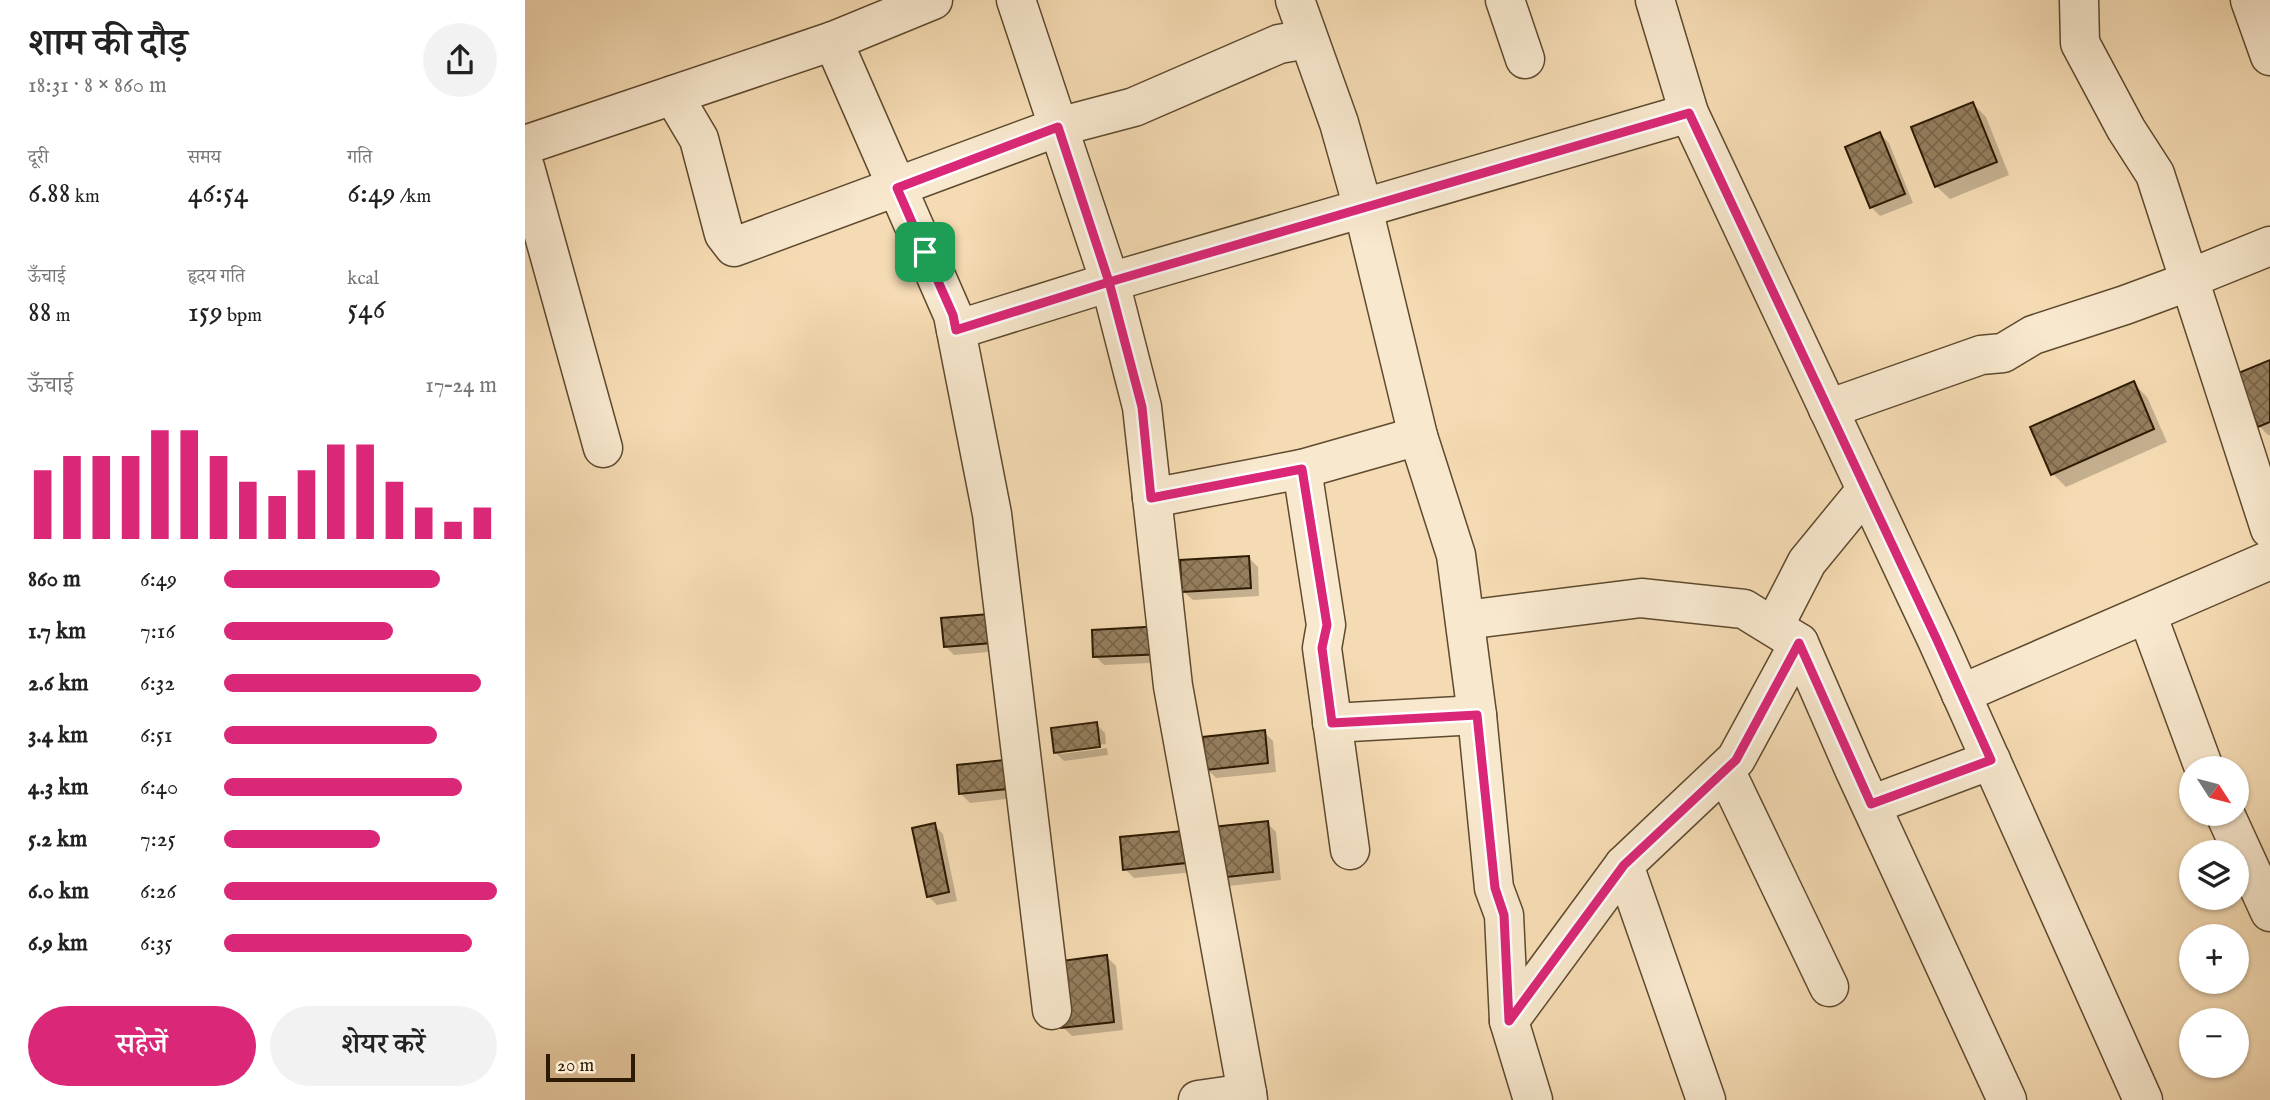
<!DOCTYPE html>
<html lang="hi">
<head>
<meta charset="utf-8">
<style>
	body { margin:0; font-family:"IM FELL English","Noto Serif Devanagari",serif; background:#f2f2f2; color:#222; height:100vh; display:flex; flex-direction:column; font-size:26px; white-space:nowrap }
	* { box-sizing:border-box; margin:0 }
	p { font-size:23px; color:#767676 }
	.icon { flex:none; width:38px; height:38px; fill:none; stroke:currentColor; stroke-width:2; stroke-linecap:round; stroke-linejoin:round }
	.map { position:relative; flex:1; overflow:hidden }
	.drawer { display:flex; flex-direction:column; background:#fff; width:525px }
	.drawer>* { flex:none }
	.needle { width:46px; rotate:126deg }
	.buttons { position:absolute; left:1654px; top:756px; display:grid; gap:14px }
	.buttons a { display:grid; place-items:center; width:70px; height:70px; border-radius:50%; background:#fff; box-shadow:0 2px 5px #0004; font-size:35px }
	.scale { position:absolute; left:21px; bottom:18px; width:89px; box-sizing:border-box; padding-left:7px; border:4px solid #2c1a02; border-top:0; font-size:19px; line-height:24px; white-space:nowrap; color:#2c1a02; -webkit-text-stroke:5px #f8e8ce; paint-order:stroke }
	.pin { position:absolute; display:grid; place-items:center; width:60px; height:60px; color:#fff; margin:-30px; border-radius:14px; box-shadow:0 4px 10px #0006 }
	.round { display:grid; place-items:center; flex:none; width:74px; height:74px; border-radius:37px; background:#f2f2f2 }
	.overview { display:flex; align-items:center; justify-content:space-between; height:119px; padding:0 28px }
	h1 { font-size:38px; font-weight:600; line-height:52px }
	.stats { display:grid; grid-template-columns:repeat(3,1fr); gap:10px; height:119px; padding:7px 28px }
	.stats div { display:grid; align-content:center }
	.stats b { font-size:30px; font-weight:600 }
	.stats small { font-size:19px; font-weight:400 }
	.stats p { font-size:19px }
	.chart { height:196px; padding:14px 28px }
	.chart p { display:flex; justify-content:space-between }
	.chart svg { width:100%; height:126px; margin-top:7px; stroke:#db2777; stroke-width:6 }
	.button { display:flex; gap:14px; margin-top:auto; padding:14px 28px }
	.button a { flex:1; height:80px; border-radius:42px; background:#db2777; color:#fff; font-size:28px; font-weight:600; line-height:80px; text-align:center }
	.button a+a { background:#f2f2f2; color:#222 }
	ul { padding:0 28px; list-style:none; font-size:23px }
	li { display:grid; grid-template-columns:112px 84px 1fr; align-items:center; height:52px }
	li i { height:18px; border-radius:9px; background:#db2777 }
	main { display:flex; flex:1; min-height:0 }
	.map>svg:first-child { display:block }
	.shadow { fill:#0003 }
	.building { fill:url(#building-cross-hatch); stroke:#2c1a02; stroke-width:2 }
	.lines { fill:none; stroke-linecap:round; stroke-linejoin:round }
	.minor-casing { stroke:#5e4a2e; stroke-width:41 }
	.minor { stroke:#f8e8ce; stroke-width:38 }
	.route-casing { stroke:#fff; stroke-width:14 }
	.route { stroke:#db2777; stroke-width:9 }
</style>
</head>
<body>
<main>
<section class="drawer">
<div class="overview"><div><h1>शाम की दौड़</h1><p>18:31 · 8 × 860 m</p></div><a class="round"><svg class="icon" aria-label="share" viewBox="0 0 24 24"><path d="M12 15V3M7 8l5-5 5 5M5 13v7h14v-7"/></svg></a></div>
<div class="stats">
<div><p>दूरी</p><b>6.88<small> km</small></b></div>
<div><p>समय</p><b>46:54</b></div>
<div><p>गति</p><b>6:49<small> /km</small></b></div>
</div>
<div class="stats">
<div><p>ऊँचाई</p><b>88<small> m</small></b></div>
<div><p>हृदय गति</p><b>159<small> bpm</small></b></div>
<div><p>kcal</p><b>546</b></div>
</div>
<div class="chart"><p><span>ऊँचाई</span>17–24 m</p>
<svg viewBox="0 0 160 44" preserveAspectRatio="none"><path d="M5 44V20M15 44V15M25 44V15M35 44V15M45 44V6M55 44V6M65 44V15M75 44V24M85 44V29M95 44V20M105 44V11M115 44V11M125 44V24M135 44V33M145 44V38M155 44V33"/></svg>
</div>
<ul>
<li><b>860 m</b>6:49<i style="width:79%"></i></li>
<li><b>1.7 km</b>7:16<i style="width:62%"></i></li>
<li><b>2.6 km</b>6:32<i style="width:94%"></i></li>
<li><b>3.4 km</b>6:51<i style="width:78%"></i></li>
<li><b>4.3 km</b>6:40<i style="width:87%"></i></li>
<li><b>5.2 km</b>7:25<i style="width:57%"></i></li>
<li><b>6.0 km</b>6:26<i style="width:100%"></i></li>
<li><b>6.9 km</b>6:35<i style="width:91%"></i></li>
</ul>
<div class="button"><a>सहेजें</a><a>शेयर करें</a></div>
</section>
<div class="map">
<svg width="1745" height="1100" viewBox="0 0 1745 1100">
	<defs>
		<pattern id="building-cross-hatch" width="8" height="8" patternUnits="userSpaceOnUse" patternTransform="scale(1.75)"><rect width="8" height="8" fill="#957e5e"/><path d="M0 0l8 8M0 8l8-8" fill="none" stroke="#7a664b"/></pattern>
	</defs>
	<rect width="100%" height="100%" fill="#f5dbb3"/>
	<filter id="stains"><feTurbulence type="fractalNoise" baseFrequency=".00286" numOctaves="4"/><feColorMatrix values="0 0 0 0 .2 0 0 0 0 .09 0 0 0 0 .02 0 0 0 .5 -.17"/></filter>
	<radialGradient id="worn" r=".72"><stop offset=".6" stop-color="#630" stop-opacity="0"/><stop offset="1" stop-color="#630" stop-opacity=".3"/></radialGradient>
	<g class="shadow">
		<polygon points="1448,104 1461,117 1484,175 1425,199 1411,186"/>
		<polygon points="1355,134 1364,143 1388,203 1355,216 1346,207"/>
		<polygon points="1745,362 1745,435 1743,435 1734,426"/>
		<polygon points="1608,383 1622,397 1642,442 1541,487 1528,474"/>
		<polygon points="724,558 733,567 734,596 668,600 658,591"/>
		<polygon points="463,616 475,651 429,655 420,646"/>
		<polygon points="638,628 648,662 579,665 570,656"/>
		<polygon points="571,724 580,733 581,744 536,750 536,754 582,748 583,755 539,761 530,752"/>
		<polygon points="739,732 748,741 751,772 691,778 682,769"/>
		<polygon points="479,762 490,798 445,803 436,794"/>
		<polygon points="742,823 751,832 756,880 704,886 695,877"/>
		<polygon points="409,825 418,834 432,901 412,905 403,896"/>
		<polygon points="657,832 669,872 609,878 600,869"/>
		<polygon points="582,957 591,966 598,1030 547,1036 538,1027"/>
	</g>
	<g class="building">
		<polygon points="1448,102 1472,162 1410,187 1386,127"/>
		<polygon points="1355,132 1380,194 1345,208 1320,147"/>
		<polygon points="1745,360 1745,422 1733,427 1711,374"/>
		<polygon points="1609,381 1629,429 1526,475 1505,427"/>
		<polygon points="724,556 726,588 657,592 655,560"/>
		<polygon points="464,614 467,643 419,647 416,618"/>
		<polygon points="638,626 640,654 568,657 567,630"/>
		<polygon points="572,722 575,747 529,753 526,728"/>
		<polygon points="740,730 743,763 681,770 678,737"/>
		<polygon points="479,760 482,789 434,794 432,765"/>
		<polygon points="743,821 748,872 693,878 688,827"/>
		<polygon points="410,823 424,892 402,897 387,828"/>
		<polygon points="658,831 661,863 598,870 595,837"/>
		<polygon points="582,955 589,1022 536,1028 529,962"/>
	</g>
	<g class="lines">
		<defs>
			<g id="minor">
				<polyline points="491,0 585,282 617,407 648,686 722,1093"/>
				<polyline points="770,0 814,123 838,208 893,436 931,555 952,715 969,888 979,915 984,1021 1008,1100"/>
				<polyline points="980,0 1000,59"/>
				<polyline points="1130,0 1164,113 1412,640 1618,1100"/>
				<polyline points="1554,0 1555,43 1601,129 1630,174 1745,529"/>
				<polyline points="1725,0 1745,56"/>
				<polyline points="308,41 428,315 467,514 527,1010"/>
				<polyline points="148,95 174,139 199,234 209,247 533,127 609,107 754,44 783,39"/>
				<polyline points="0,145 308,41 408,0"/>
				<polyline points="0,167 78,448"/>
				<polyline points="431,330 585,282 1164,113"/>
				<polyline points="1303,409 1456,355 1478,353 1508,335 1600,305 1665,281 1668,277 1745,246"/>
				<polyline points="777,469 801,625 797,648 825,850"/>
				<polyline points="627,498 777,469 893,436"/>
				<polyline points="1622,614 1679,768"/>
				<polyline points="940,620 1116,598 1219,609 1274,643 1329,769 1482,1100"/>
				<polyline points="1249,626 1282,562 1341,490"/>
				<polyline points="1436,694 1745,560"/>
				<polyline points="807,723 952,715"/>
				<polyline points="1200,770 1304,987"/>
				<polyline points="1346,805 1466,760"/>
				<polyline points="1700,814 1745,912"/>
				<polyline points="1099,865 1181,1100"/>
				<polyline points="984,1021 1099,865 1211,759 1274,643"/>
				<polyline points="673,1100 722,1093 723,1100"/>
			</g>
		</defs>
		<use href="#minor" class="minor-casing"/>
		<use href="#minor" class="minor"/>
	</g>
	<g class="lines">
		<defs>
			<polyline id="route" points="400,252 428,315 431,330 584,282 617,407 626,498 777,469 802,625 797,648 807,723 952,715 970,888 979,915 984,1021 1099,865 1211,760 1274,643 1346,804 1466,760 1412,640 1164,113 584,282 533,127 372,188 400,252"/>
		</defs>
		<use href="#route" class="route-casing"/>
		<use href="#route" class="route"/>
	</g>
	<rect width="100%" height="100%" filter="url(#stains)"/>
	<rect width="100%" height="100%" fill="url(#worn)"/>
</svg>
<div class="buttons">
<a><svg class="needle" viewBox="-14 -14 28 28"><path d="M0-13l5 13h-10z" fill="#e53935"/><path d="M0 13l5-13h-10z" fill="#767676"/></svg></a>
<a><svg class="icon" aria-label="layers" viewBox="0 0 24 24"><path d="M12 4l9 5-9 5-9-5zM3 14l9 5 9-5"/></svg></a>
<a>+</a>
<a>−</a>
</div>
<div class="scale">20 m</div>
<div class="pin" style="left:400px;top:252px;background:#1e9e55"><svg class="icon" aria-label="arrive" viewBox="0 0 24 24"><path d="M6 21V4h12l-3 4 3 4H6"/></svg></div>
</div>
</main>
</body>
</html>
